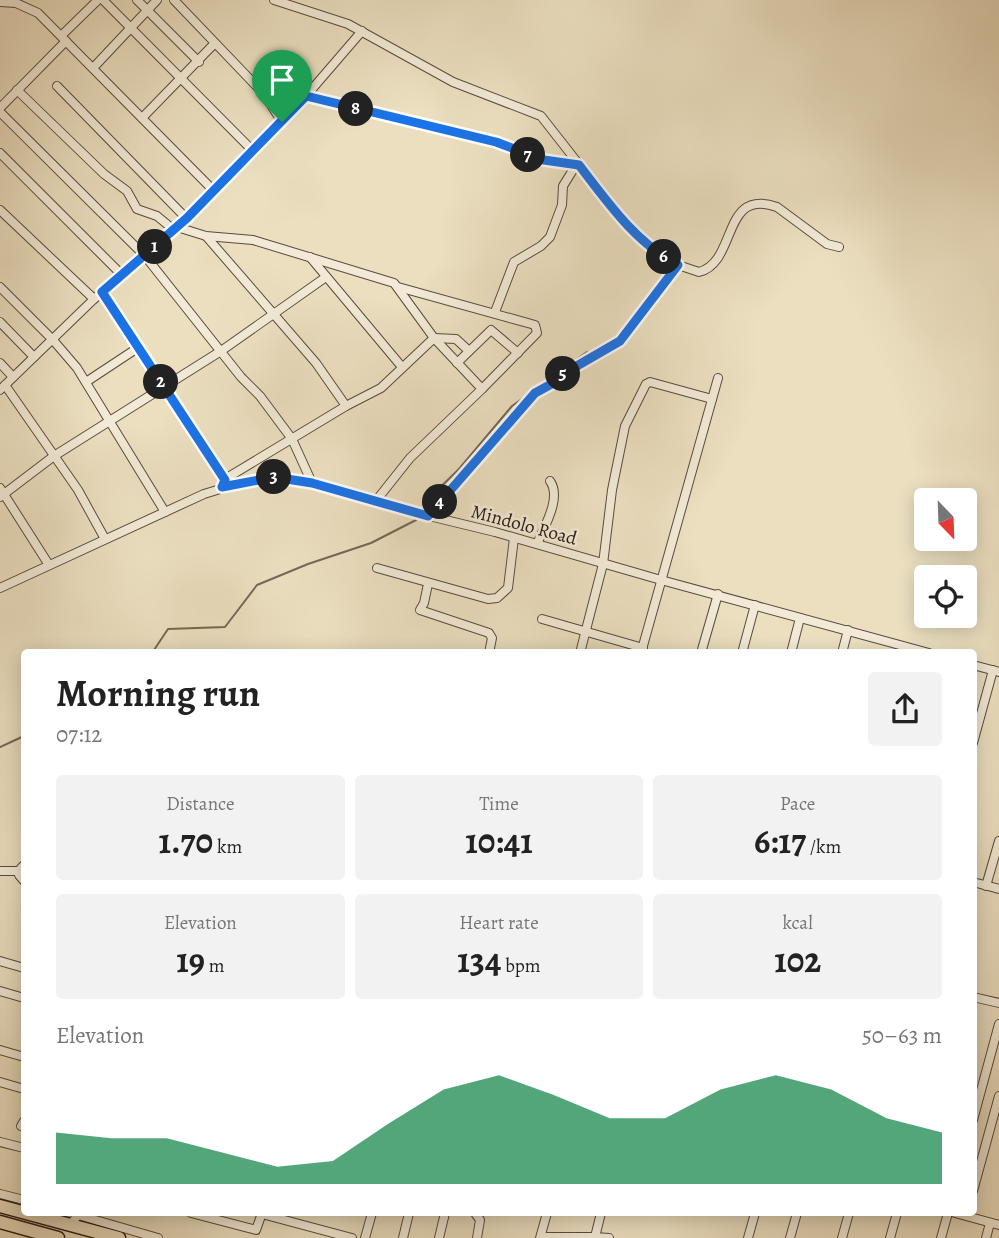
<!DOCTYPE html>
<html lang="en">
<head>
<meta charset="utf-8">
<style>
	body { margin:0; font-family:Alegreya,serif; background:#f2f2f2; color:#222; height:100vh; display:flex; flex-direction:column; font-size:26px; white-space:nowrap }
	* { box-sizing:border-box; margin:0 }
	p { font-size:23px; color:#767676 }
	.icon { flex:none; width:38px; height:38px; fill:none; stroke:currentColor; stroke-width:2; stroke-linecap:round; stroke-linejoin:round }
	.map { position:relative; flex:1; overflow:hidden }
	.sheet { position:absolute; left:21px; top:649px; width:956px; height:567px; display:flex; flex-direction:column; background:#fff; border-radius:7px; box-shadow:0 4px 18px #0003 }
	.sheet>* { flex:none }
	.needle { width:46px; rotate:157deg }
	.controls { position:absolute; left:914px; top:488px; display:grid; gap:14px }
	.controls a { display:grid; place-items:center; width:63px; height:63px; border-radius:7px; background:#fff; box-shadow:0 4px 18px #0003; font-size:35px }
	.pin { position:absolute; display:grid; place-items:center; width:60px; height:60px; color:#fff; margin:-72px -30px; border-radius:50% 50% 50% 0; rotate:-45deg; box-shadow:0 0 7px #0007 }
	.pin .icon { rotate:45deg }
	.km { position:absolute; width:35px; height:35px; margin:-18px; border-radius:50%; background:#222; color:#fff; font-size:19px; line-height:35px; text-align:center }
	.round { display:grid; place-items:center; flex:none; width:74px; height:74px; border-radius:7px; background:#f2f2f2 }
	.headline { display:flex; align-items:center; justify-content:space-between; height:119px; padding:0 35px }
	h1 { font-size:38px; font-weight:700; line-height:52px }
	.figures { display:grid; grid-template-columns:repeat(3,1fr); gap:10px; height:119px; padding:7px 35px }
	.figures div { display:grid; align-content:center; border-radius:7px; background:#f2f2f2; text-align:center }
	.figures b { font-size:35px; font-weight:700 }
	.figures small { font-size:19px; font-weight:400 }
	.figures p { font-size:19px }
	.chart { height:196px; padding:14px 35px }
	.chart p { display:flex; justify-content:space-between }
	.chart svg { width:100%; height:126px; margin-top:7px; fill:#0b8043; opacity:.7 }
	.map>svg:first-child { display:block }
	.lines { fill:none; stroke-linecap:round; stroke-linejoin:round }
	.stream { stroke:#746857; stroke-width:2 }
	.minor-casing { stroke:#574c3e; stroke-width:10 }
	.highway-casing { stroke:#261b13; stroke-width:15 }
	.minor { stroke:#f2ead6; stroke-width:8 }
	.highway { stroke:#ebdfc0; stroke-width:12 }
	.route-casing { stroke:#fff; stroke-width:14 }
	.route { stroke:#1a73e8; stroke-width:9 }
	.labels { text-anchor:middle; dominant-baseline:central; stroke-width:5; stroke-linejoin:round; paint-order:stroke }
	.street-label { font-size:19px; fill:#261b13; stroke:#f2ead6 }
</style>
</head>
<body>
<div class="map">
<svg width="999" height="1238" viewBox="0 0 999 1238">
	<rect width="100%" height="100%" fill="#ebdfc0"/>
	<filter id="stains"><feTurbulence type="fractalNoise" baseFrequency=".00286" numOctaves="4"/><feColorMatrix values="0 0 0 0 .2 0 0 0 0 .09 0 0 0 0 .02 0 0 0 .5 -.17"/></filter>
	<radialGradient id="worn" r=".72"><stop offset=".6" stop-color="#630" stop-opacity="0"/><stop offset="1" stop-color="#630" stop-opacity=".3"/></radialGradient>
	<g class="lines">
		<g class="stream">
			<polyline points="539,386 587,352"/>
			<polyline points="423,504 459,469 512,406 529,394"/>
			<polyline points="152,653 168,629 225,627 257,585 308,564 371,543 416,520"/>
			<polyline points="0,747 24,736"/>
		</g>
		<defs>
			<g id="minor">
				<polyline points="103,0 254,152"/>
				<polyline points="137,0 199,62"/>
				<polyline points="174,0 264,94 282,122"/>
				<path d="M274 0 348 24 453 82 541 116 621 218 648 246 678 265 699 272C738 262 721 187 777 207L827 244 839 247"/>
				<polyline points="0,2 16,3 38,13 214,191"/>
				<polyline points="61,36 98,0"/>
				<polyline points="93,68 157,0"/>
				<polyline points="57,86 186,218"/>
				<polyline points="17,90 104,174 127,191 137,209 157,216 174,230"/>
				<polyline points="306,96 496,142 544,160 579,165"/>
				<polyline points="0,108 66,41"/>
				<polyline points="0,112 145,256 241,377 260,396 292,439 312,483"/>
				<polyline points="142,118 214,44"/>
				<polyline points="0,153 122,275"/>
				<polyline points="0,210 94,299"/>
				<polyline points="177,227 206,236 253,240 394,283 434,338 482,389 410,458 375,502"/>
				<polyline points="206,236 316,363 346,406"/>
				<polyline points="310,257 402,367"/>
				<polyline points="0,287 53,340 77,368 165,512"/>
				<polyline points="398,287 535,325 537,333 482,389"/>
				<polyline points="102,292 225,479"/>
				<polyline points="495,312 514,262 541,246 550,237 562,205 563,186 576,165"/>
				<polyline points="0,322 34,357"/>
				<polyline points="0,363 13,377"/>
				<polyline points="457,363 491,330 518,353"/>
				<polyline points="86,382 139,347"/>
				<polyline points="5,385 78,490 105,539"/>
				<polyline points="0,390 94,299 174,230 214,191 306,96 362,31"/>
				<polyline points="222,487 225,479 346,406 381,388 434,338 456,339 469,351"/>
				<polyline points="0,488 49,565"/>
				<polyline points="0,497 54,456 221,351 326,277"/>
				<polyline points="428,516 535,393 557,381 563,374 620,341 678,265"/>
				<path d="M537 544C544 527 562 498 550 481"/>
				<polyline points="377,568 488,599 497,598 508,588 514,538"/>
				<polyline points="428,584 424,603 420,610 489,633 492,638 489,653"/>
				<polyline points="0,588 204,494 243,482 274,477 312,483 388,506 495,532 661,580 929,653"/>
				<polyline points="542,619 643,648"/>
				<polyline points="580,653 603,564 612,490 625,426 646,384 650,382 712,399"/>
				<polyline points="641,653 718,378"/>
				<polyline points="701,653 718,594"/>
				<polyline points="742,653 755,605"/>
				<polyline points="791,653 800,618"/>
				<polyline points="842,653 848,630"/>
				<polyline points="973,665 999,672"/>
				<polyline points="973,743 993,670"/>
				<polyline points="24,865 21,868 19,875 24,881"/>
				<polyline points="0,871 19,871"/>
				<polyline points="973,882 999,889"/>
				<polyline points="986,886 999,841"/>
				<polyline points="0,961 24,968"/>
				<polyline points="0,991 24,998"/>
				<polyline points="973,997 999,1003"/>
				<polyline points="0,1050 24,1057"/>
				<polyline points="0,1082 24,1089"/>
				<polyline points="973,1120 999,1024"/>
				<polyline points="21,1126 24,1121"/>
				<polyline points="0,1142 24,1148"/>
				<polyline points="973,1191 999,1096"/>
				<polyline points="0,1194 24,1200"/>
				<polyline points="191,1213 256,1230 262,1213"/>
				<polyline points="475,1213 480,1220 477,1238"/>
				<polyline points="601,1213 595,1237 609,1238"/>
				<polyline points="955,1213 999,1225"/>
				<polyline points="262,1214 352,1238"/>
				<polyline points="70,1225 78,1215 158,1238"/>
				<polyline points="541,1237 595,1237"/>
				<polyline points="365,1238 372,1213"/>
				<polyline points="403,1238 409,1213"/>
				<polyline points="439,1238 445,1213"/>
				<polyline points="540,1238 547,1213"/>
				<polyline points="748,1238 755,1213"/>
				<polyline points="790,1238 797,1213"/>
				<polyline points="842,1238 849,1213"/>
				<polyline points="890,1238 897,1213"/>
				<polyline points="941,1238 948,1213"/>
				<polyline points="986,1238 990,1223"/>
			</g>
			<g id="highway">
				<polyline points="0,1206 119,1238"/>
				<polyline points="0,1222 58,1238"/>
			</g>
		</defs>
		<use href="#minor" class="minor-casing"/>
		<use href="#highway" class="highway-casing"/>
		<use href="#minor" class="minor"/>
		<use href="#highway" class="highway"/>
	</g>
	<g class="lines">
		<defs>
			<path id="route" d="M306 96 496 142 544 160 579 165C608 203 636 243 678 265L620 341 563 374 557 381 535 393 428 516 312 483 274 477 222 487 225 480 102 292 187 218Z"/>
		</defs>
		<use href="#route" class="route-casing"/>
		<use href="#route" class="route"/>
	</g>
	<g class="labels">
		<g class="street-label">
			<text transform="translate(524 525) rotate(15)">Mindolo Road</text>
		</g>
	</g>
	<rect width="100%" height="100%" filter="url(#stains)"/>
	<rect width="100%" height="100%" fill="url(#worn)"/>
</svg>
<div class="controls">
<a><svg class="needle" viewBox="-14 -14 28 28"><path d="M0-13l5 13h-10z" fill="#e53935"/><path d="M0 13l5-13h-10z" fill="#767676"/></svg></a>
<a><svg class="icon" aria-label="locate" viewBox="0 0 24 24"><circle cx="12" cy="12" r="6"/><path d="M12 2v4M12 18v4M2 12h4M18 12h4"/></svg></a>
</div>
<div class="pin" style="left:282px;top:122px;background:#1e9e55"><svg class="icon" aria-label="arrive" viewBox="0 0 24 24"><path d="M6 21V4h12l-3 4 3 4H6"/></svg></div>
<b class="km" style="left:155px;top:247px">1</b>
<b class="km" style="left:161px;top:382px">2</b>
<b class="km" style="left:274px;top:477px">3</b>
<b class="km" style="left:440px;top:502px">4</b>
<b class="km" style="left:563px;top:374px">5</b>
<b class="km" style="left:664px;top:257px">6</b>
<b class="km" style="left:528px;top:155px">7</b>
<b class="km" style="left:356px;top:109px">8</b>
<section class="sheet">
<div class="headline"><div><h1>Morning run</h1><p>07:12</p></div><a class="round"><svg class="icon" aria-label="share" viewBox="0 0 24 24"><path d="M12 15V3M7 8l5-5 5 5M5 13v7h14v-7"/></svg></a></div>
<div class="figures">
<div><p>Distance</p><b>1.70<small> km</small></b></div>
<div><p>Time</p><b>10:41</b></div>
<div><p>Pace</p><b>6:17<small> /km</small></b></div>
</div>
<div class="figures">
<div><p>Elevation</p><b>19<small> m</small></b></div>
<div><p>Heart rate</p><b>134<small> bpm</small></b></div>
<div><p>kcal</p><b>102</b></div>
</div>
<div class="chart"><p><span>Elevation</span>50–63 m</p>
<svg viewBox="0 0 160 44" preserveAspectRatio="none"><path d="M0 44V26L10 28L20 28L30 33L40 38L50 36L60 23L70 11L80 6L90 13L100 21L110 21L120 11L130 6L140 11L150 21L160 26V44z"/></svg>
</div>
</section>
</div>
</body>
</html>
